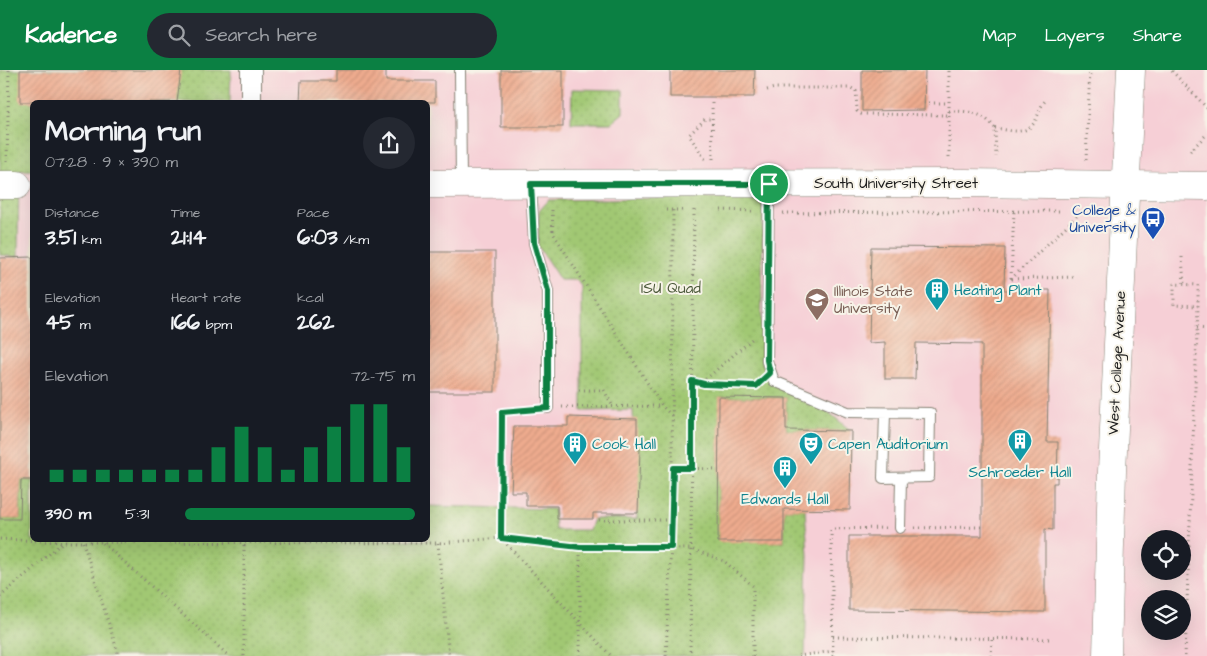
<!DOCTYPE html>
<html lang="en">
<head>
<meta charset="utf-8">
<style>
	body { margin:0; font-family:"Architects Daughter",sans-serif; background:#242831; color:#f1f3f6; height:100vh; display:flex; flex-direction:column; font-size:19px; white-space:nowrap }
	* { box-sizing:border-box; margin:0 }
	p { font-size:16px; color:#9ea1a6 }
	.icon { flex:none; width:28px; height:28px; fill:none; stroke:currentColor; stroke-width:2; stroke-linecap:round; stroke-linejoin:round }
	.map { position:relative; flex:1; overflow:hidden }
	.sheet { position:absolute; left:30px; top:30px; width:400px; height:442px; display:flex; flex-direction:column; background:#171b24; border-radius:8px; box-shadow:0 5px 20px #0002 }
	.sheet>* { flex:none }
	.buttons { position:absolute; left:1141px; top:460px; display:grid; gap:10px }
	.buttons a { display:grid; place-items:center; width:50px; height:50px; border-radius:50%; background:#171b24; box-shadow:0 5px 20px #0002; font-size:25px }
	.pin { position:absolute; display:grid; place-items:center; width:42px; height:42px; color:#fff; margin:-21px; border:2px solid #fff; border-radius:50%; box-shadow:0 1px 5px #0007 }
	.round { display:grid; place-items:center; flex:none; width:52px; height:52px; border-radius:26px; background:#242831 }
	.head { display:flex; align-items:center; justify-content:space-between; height:85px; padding:0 15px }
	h1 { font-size:28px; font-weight:700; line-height:38px }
	.metrics { display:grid; grid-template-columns:repeat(3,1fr); gap:8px; height:85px; padding:5px 15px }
	.metrics div { display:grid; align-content:center }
	.metrics b { font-size:21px; font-weight:700 }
	.metrics small { font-size:14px; font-weight:400 }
	.metrics p { font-size:14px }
	.chart { height:140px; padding:10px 15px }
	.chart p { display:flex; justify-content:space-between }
	.chart svg { width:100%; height:90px; margin-top:5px; stroke:#0b8043; stroke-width:6 }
	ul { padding:0 15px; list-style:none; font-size:16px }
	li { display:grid; grid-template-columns:80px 60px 1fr; align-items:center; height:38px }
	li i { height:12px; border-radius:6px; background:#0b8043 }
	header { display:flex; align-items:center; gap:30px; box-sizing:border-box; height:70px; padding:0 25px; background:#0b8043; color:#fff }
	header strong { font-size:24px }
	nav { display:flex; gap:28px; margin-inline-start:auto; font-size:18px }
	.search { width:350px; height:45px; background:#242831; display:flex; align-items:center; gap:12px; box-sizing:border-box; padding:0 18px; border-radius:28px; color:#9ea1a6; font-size:19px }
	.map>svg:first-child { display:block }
	.built { fill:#f6cfd6; fill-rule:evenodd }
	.green { fill:url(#green-dots); stroke:#5e7248 }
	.building { fill:url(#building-hatch) }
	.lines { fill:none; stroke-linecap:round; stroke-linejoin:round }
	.lane-casing { stroke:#868274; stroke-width:12 }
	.street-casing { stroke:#868274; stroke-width:22 }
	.secondary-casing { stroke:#868274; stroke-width:29 }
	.path { stroke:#868274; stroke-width:3; stroke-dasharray:1 4; stroke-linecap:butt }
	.lane { stroke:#fff; stroke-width:10 }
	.street { stroke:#fff; stroke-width:20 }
	.secondary { stroke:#fff; stroke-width:28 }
	.route-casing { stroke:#fff; stroke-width:10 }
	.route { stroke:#0b8043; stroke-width:6 }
	.labels { text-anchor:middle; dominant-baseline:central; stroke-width:4; stroke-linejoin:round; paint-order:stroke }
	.street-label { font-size:15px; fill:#1c1c1c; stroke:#f7f3e8 }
	.transit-label { font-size:15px; fill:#164399; stroke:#f7f3e8; text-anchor:end }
	.park-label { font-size:15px; fill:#4b583a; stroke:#f7f3e8 }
	.culture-label { font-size:15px; fill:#0d838f; stroke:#f7f3e8; text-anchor:start }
	.education-label { font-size:15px; fill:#785e54; stroke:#f7f3e8; text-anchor:start }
</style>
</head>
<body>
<header>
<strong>Kadence</strong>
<div class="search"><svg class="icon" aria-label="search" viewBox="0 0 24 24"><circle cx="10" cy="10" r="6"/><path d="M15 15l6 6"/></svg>Search here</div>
<nav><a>Map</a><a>Layers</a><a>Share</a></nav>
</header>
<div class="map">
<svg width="1207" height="586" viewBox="0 0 1207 586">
	<defs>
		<pattern id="green-dots" width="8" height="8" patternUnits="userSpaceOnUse" patternTransform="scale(1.25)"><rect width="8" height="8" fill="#a1c873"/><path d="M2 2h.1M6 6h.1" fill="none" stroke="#8aab63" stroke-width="1.8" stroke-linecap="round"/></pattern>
		<pattern id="building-hatch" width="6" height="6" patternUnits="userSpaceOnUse" patternTransform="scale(1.25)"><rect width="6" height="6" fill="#eeab8e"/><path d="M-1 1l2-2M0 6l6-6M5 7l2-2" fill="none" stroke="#cc937a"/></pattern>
	</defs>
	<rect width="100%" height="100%" fill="#f7f3e8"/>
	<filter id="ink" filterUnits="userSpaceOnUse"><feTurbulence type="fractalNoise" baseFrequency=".02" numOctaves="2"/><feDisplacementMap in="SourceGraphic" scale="10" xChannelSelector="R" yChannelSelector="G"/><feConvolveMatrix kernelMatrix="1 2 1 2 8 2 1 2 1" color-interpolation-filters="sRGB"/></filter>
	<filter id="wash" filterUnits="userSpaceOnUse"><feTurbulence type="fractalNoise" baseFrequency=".0096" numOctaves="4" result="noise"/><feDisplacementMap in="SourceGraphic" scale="20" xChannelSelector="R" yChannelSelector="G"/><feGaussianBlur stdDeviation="1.12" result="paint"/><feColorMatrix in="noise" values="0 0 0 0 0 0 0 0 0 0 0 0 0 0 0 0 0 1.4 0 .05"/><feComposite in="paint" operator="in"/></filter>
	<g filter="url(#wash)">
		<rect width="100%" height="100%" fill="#efe7cd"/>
		<path class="built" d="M0 0H1207V586H0ZM32 32H428V470H32ZM1150 469H1182V501H1150ZM1150 529H1182V561H1150Z"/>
		<g class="green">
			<polygon points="0,0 231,0 230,32 32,32 32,100 19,101 18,187 0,185"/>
			<polygon points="572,19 623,20 623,43 611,53 571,53"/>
			<polygon points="666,128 753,128 763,136 761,291 769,310 826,340 851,361 786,360 786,328 720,327 718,471 784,472 784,439 805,439 808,486 805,586 0,586 0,449 20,449 21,410 32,410 32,470 428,470 428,436 554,439 555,460 589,460 593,449 637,449 633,340 582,341 582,216 576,210 560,210 538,176 539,141 549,130"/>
		</g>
		<g id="blocks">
			<g class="building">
				<polygon points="20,0 181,0 177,32 20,32"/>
				<polygon points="336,0 386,0 386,11 435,11 435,32 300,32 301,11 336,11"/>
				<rect x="501" y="0" width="62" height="57"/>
				<polygon points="670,0 755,0 754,27 670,27"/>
				<polygon points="862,0 925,0 924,40 862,41"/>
				<polygon points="871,177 1005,178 1004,220 1050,220 1047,372 1058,372 1057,413 1053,413 1053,460 1045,459 1045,542 849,540 849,466 982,466 982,274 916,273 915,309 885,309 885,272 869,273"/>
				<rect x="428" y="182" width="67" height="140"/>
				<polygon points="32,187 32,410 21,410 20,449 0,449 0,188"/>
				<polygon points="719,327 786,328 786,360 851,361 850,440 784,439 784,472 718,472"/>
				<polygon points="568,347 637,349 637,379 640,379 638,443 593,443 593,449 557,449 557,436 526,436 526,422 511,422 514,356 568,356"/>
			</g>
		</g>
	</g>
	<g filter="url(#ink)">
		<use href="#blocks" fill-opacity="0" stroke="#868274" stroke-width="1"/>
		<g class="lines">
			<defs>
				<g id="lane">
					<polyline points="460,0 461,113"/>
					<polyline points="531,114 534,173 548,221 548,338"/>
					<polyline points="769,115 767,291 774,311 848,342 930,343 929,407 883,408 885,343"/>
					<polyline points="900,458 901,408"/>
				</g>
				<polyline id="street" points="251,32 251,0"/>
				<g id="secondary">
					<polyline points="428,114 965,113 1207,116"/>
					<polyline points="0,115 17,115"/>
					<polyline points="1107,586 1112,401 1131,0"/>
				</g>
			</defs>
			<use href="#lane" class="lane-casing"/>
			<use href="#street" class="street-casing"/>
			<use href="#secondary" class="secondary-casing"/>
			<g class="path">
				<polyline points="1172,1 1207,38"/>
				<polyline points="767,20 775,18 851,18 856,21 857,41 861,44 949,45"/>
				<polyline points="712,33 713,90"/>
				<polyline points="924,33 949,33"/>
				<path d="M949 41C970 41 982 42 995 58L996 87"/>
				<path d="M995 58C1008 60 1025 66 1034 53 1039 45 1039 38 1045 31"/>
				<polyline points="1190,81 1207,64"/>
				<polyline points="949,87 949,0"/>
				<polyline points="705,89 689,65 705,49 713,49"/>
				<polyline points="1086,90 1090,0"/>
				<polyline points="7,91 9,0"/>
				<polyline points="552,140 553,163 662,336 672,346"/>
				<polyline points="666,140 685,140"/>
				<polyline points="721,140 755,141"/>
				<polyline points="783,143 1059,141"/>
				<polyline points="1182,187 1184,214"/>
				<polyline points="1011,208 1014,141"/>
				<polyline points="1011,209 1082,141"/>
				<polyline points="1012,209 1073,207"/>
				<polyline points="1197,258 1207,259"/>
				<path d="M693 311C713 317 735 316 756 316L758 314"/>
				<polyline points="704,314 706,309 752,269"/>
				<polyline points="579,320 604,320 612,335"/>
				<polyline points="562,337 662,336"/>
				<polyline points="533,339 502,342 501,468 580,477 691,479 724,491 753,516 753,586"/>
				<polyline points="673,398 719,399"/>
				<polyline points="599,450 672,450"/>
				<polyline points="915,458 982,457"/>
				<polyline points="0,469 63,472 438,473 501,468 611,586"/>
				<polyline points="83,472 119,586"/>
				<polyline points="103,473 229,586"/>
				<polyline points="438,473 449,586"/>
				<polyline points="0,527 62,473"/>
				<polyline points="833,567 1053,569"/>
				<polyline points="244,586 244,472"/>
				<polyline points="580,586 580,477"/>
				<polyline points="666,586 672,450 673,140"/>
				<polyline points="690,586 694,140"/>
				<polyline points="798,586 833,581"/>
				<polyline points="833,586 831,459 886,458"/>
				<polyline points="991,586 992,570"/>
				<polyline points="1185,586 1198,236 1198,215 1174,214 1174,235 1198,236"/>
			</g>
			<use href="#lane" class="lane"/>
			<use href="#street" class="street"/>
			<use href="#secondary" class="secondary"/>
		</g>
	</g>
	<g class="lines" filter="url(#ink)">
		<defs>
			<polygon id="route" points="531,114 769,114 767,290 770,303 756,316 704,314 692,311 692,398 673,398 671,477 580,477 501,468 502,342 548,338 548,221 534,173"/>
		</defs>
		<use href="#route" class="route-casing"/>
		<use href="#route" class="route"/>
	</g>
	<defs>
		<symbol id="bus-pin" viewBox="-11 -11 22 30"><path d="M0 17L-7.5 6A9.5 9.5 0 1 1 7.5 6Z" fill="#1a4fb4" stroke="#f7f3e8"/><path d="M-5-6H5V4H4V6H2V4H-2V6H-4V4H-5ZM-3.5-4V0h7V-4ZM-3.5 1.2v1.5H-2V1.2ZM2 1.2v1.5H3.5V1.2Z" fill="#fff"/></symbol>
		<symbol id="building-pin" viewBox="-11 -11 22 30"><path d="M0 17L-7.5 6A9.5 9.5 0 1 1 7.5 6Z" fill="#0f9aa8" stroke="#f7f3e8"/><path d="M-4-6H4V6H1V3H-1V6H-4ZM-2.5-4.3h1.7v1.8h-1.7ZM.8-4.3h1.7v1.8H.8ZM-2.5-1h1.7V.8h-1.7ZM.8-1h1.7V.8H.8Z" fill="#fff"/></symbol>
		<symbol id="university-pin" viewBox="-11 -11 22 30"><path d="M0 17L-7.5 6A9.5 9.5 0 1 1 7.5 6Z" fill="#8d6e63" stroke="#f7f3e8"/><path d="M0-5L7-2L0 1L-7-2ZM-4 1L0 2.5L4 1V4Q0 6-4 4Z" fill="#fff"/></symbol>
		<symbol id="theatre-pin" viewBox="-11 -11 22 30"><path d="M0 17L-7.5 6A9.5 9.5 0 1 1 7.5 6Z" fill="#0f9aa8" stroke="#f7f3e8"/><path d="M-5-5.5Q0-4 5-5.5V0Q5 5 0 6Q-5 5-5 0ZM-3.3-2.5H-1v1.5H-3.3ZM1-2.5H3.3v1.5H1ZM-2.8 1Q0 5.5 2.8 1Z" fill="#fff"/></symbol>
	</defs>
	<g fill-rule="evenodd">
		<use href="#bus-pin" x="1139" y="135" width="28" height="38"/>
		<use href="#building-pin" x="923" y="206" width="28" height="38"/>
		<use href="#university-pin" x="803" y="216" width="28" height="38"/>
		<use href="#building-pin" x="1006" y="357" width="28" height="38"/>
		<use href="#building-pin" x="561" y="360" width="28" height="38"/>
		<use href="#theatre-pin" x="797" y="360" width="28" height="38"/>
		<use href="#building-pin" x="771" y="384" width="28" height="38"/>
	</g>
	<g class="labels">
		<g class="street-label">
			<text x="896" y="113">South University Street</text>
			<text transform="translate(1117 293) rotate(-87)">West College Avenue</text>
		</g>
		<g class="transit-label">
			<text x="1136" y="140">College &amp;<tspan x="1136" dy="17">University</tspan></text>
		</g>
		<g class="park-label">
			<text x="671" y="218">ISU Quad</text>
		</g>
		<g class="culture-label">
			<text x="954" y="220">Heating Plant</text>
			<text x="592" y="374">Cook Hall</text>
			<text x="828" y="374">Capen Auditorium</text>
			<text x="1020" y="402" text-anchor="middle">Schroeder Hall</text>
			<text x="785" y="429" text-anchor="middle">Edwards Hall</text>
		</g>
		<g class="education-label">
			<text x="834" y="221">Illinois State<tspan x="834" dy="17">University</tspan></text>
		</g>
	</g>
</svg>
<div class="buttons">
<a><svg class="icon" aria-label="locate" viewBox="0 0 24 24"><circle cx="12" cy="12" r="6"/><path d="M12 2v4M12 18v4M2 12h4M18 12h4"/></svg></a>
<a><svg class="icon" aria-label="layers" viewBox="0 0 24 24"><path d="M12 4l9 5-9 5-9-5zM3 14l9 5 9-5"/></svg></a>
</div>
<div class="pin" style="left:769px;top:114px;background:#1e9e55"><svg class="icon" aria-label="arrive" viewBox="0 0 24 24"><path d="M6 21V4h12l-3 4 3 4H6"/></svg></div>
<section class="sheet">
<div class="head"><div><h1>Morning run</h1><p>07:28 · 9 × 390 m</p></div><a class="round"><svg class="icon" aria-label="share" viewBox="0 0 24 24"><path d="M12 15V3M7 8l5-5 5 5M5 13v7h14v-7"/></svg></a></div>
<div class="metrics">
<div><p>Distance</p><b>3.51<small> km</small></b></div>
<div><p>Time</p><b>21:14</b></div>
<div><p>Pace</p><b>6:03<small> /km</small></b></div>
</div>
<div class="metrics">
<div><p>Elevation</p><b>45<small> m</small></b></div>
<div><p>Heart rate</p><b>166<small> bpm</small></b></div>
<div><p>kcal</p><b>262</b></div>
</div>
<div class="chart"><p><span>Elevation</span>72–75 m</p>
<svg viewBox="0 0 160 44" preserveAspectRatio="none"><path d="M5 44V38M15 44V38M25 44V38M35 44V38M45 44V38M55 44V38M65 44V38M75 44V27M85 44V17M95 44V27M105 44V38M115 44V27M125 44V17M135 44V6M145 44V6M155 44V27"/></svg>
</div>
<ul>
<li><b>390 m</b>5:31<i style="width:100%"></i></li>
</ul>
</section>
</div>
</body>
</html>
